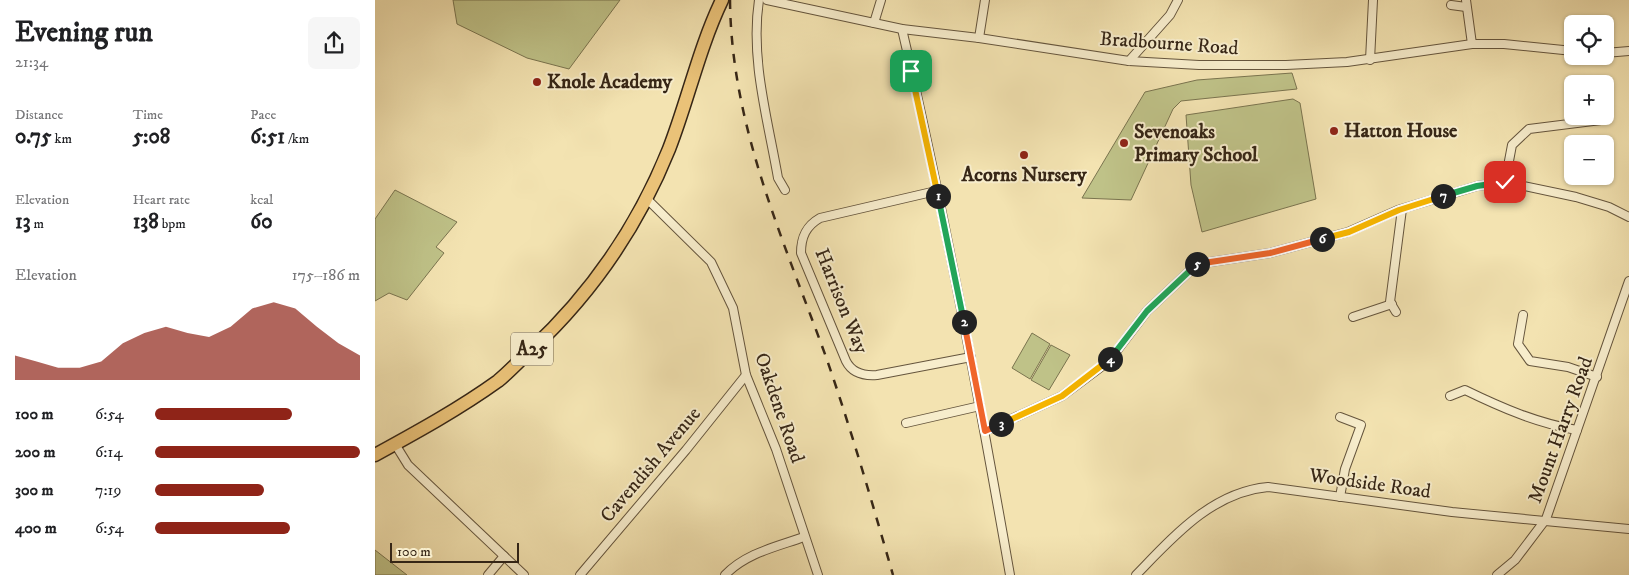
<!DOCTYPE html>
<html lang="en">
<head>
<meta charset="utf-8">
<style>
	body { margin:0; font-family:"IM FELL DW Pica",serif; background:#f6f6f6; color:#202124; height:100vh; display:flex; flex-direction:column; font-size:19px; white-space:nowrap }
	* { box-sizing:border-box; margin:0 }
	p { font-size:16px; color:#757577 }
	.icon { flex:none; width:28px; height:28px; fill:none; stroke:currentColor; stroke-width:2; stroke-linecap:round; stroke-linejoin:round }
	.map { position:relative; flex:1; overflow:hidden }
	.sheet { display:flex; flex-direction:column; background:#fff; width:375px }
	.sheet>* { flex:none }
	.buttons { position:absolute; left:1189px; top:15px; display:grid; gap:10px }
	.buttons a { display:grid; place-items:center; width:50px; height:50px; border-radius:8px; background:#fff; box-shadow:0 1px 4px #0004; font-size:25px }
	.scale { position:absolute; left:15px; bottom:12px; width:129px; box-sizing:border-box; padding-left:5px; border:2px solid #362616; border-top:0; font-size:14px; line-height:18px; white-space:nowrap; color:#362616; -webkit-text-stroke:4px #f7edcc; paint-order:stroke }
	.pin { position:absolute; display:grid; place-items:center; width:42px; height:42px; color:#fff; margin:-21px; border-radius:10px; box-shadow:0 2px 8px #0006 }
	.km { position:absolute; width:25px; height:25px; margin:-12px; border-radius:50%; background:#222; color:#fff; font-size:14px; line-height:25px; text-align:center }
	.round { display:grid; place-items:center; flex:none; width:52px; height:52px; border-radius:8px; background:#f6f6f6 }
	.headline { display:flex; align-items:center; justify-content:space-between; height:85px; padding:0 15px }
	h1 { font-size:28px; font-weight:700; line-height:38px }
	.figures { display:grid; grid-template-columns:repeat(3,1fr); gap:8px; height:85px; padding:5px 15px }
	.figures div { display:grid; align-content:center }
	.figures b { font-size:21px; font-weight:700 }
	.figures small { font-size:14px; font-weight:400 }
	.figures p { font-size:14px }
	.chart { height:140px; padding:10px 15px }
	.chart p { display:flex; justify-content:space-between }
	.chart svg { width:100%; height:90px; margin-top:5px; fill:#8f2418; opacity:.7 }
	ul { padding:0 15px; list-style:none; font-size:16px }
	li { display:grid; grid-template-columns:80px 60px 1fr; align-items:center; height:38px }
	li i { height:12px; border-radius:6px; background:#8f2418 }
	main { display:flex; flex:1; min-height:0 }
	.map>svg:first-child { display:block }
	.green { fill:#bfc288; stroke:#7a744f }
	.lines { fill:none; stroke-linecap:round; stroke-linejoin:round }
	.minor-casing { stroke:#65553d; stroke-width:10 }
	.trunk-casing { stroke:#362616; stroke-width:15 }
	.minor { stroke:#f7edcc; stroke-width:8 }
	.trunk { stroke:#eac278; stroke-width:12 }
	.rail { stroke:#362616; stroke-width:2.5; stroke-dasharray:9 9; stroke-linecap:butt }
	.split-1-casing { stroke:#fff; stroke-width:10 }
	.split-2-casing { stroke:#fff; stroke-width:10 }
	.split-3-casing { stroke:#fff; stroke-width:10 }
	.split-4-casing { stroke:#fff; stroke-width:10 }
	.split-5-casing { stroke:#fff; stroke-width:10 }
	.split-6-casing { stroke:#fff; stroke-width:10 }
	.split-7-casing { stroke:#fff; stroke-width:10 }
	.split-8-casing { stroke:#fff; stroke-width:10 }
	.split-1 { stroke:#f5b400; stroke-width:6 }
	.split-2 { stroke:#22a559; stroke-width:6 }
	.split-3 { stroke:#f0652b; stroke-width:6 }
	.split-4 { stroke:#f5b400; stroke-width:6 }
	.split-5 { stroke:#22a559; stroke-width:6 }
	.split-6 { stroke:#f0652b; stroke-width:6 }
	.split-7 { stroke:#f5b400; stroke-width:6 }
	.split-8 { stroke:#22a559; stroke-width:6 }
	.poi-dot { fill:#8f2418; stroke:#f7edcc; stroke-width:2 }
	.labels { text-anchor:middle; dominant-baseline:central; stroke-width:4; stroke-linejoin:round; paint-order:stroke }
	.shield { fill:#f7edcc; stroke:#70624d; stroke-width:1 }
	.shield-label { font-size:19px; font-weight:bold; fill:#362616 }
	.street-label { font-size:20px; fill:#362616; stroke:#f7edcc }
	.poi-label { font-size:20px; font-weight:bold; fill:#362616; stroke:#f7edcc; text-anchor:start }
</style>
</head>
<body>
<main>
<section class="sheet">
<div class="headline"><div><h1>Evening run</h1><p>21:34</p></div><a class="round"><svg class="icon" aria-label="share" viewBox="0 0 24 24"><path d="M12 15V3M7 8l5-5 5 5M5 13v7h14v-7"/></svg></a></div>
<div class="figures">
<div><p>Distance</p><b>0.75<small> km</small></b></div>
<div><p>Time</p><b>5:08</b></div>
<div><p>Pace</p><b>6:51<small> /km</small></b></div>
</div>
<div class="figures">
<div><p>Elevation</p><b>13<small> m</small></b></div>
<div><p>Heart rate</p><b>138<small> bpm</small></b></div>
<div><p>kcal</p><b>60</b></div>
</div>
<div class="chart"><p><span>Elevation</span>175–186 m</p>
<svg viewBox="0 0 160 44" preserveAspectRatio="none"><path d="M0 44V32L10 35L20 38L30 38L40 35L50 26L60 21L70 18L80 21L90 23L100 18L110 9L120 6L130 9L140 18L150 26L160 32V44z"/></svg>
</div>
<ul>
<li><b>100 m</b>6:54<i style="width:67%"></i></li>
<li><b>200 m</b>6:14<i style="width:100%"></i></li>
<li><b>300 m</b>7:19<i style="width:53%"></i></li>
<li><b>400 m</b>6:54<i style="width:66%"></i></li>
</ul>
</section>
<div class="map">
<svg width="1254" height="575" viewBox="0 0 1254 575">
	<rect width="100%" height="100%" fill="#f3e3b1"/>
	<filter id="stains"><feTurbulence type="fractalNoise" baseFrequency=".004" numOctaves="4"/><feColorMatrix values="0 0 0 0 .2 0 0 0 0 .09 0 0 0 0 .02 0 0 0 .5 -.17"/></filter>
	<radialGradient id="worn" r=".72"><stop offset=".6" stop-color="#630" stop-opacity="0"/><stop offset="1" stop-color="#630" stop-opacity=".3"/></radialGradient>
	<g class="green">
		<polygon points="78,0 245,0 194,69 152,58 82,24"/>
		<polygon points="917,73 922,89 806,101 798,109 756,200 707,198 770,92 822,80"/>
		<polygon points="918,99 925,103 941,199 827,232 816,185 811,115"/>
		<polygon points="20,190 82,222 61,247 69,253 32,300 14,293 0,301 0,219"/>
		<polygon points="657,333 675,344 655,379 637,368"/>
		<polygon points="676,345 695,355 674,390 656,380"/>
		<polygon points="0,550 32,575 0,575"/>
	</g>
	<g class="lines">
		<defs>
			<g id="minor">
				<path d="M384 0C375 59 393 120 403 178L410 190"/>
				<polyline points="392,0 527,29 604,38 754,61 824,65 911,65 972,62 1097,44 1129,44 1198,51"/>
				<polyline points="1091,0 1097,44"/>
				<polyline points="1076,5 1091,7"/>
				<polyline points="499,23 506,0"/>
				<path d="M527 29C569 210 603 392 635 575"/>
				<polyline points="604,38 610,0"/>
				<polyline points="1230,53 1254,51"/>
				<polyline points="995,60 998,0"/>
				<polyline points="754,61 795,15 803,0"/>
				<polyline points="1130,182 1137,145 1154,129 1226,120"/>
				<path d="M561 191 445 218C431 226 426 237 426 253L471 361C477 373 489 376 502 375L596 357"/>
				<polyline points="272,199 336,262 358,308 371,375 401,449 443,575"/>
				<polyline points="1021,312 1015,302 1027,209"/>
				<polyline points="1148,315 1143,344 1155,361 1193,367 1222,377"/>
				<polyline points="978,317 1017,304"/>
				<path d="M1075 396 1090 390C1127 408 1162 423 1202 430"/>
				<polyline points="531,423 605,406"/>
				<polyline points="610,431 687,396 734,361 772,311 822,264 895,253 973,232 1023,210 1102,186 1130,182 1201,197 1234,207 1254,217"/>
				<polyline points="20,444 33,465 149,575"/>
				<polyline points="965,497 970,469 986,425 965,417"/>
				<polyline points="113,575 129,556"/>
				<polyline points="205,575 311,450 371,375"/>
				<path d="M350 575C371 553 401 547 429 537"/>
				<path d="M761 575C798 537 837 492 893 487L1077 512 1254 529"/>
				<polyline points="1122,575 1140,560 1171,519 1254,281"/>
			</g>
			<path id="trunk" d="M0 455C42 432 84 409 123 381 134 372 145 360 156 350 216 294 263 226 294 149 313 100 324 48 347 0"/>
		</defs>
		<use href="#minor" class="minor-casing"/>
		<use href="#trunk" class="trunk-casing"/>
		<use href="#minor" class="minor"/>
		<use href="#trunk" class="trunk"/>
		<path class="rail" d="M355 0C356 126 409 241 451 357 476 429 497 502 518 575"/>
	</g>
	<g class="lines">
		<defs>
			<polyline id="split-1" points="536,71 563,196"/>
			<polyline id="split-2" points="563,196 589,322"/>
			<polyline id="split-3" points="589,322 610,431 626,424"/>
			<polyline id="split-4" points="626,424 687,396 735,359"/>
			<polyline id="split-5" points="735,359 772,311 822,264"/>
			<polyline id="split-6" points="822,264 895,253 947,239"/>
			<polyline id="split-7" points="947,239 974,232 1024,210 1068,196"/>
			<polyline id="split-8" points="1068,196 1102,186 1130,182"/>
		</defs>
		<use href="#split-1" class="split-1-casing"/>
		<use href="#split-2" class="split-2-casing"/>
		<use href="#split-3" class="split-3-casing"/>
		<use href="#split-4" class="split-4-casing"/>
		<use href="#split-5" class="split-5-casing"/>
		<use href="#split-6" class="split-6-casing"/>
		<use href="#split-7" class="split-7-casing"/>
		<use href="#split-8" class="split-8-casing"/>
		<use href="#split-1" class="split-1"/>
		<use href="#split-2" class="split-2"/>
		<use href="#split-3" class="split-3"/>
		<use href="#split-4" class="split-4"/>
		<use href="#split-5" class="split-5"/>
		<use href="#split-6" class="split-6"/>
		<use href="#split-7" class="split-7"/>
		<use href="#split-8" class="split-8"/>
	</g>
	<g class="poi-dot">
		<circle cx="162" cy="82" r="5"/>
		<circle cx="959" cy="131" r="5"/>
		<circle cx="749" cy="143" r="5"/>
		<circle cx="649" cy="155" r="5"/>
	</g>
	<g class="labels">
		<rect class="shield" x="136" y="332.5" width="42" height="33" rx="4"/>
		<g class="shield-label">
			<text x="157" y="349">A25</text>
		</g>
		<g class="street-label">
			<text transform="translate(794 44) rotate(4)">Bradbourne Road</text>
			<text transform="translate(466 301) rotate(68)">Harrison Way</text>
			<text transform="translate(404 408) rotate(71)">Oakdene Road</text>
			<text transform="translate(1186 430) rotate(-70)">Mount Harry Road</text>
			<text transform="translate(276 465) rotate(-50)">Cavendish Avenue</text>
			<text transform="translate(995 484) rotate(8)">Woodside Road</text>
		</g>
		<g class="poi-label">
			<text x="172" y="82">Knole Academy</text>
			<text x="969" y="131">Hatton House</text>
			<text x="759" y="132">Sevenoaks<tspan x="759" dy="23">Primary School</tspan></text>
			<text x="649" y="175" text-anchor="middle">Acorns Nursery</text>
		</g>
	</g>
	<rect width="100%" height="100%" filter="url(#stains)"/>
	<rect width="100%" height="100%" fill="url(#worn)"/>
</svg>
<div class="buttons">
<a><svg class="icon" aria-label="locate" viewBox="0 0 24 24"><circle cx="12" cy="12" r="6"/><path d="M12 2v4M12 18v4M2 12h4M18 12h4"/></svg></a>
<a>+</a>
<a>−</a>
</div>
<div class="scale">100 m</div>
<div class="pin" style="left:536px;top:71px;background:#1e9e55"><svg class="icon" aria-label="arrive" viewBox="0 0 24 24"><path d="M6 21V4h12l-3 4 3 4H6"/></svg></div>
<div class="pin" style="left:1130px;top:182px;background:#d93025"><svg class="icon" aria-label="check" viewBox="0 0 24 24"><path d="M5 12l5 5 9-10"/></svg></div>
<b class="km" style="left:563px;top:196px">1</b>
<b class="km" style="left:589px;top:322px">2</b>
<b class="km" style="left:626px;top:424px">3</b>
<b class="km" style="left:735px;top:359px">4</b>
<b class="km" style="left:822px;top:264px">5</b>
<b class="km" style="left:947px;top:239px">6</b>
<b class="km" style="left:1068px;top:196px">7</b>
</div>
</main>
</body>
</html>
